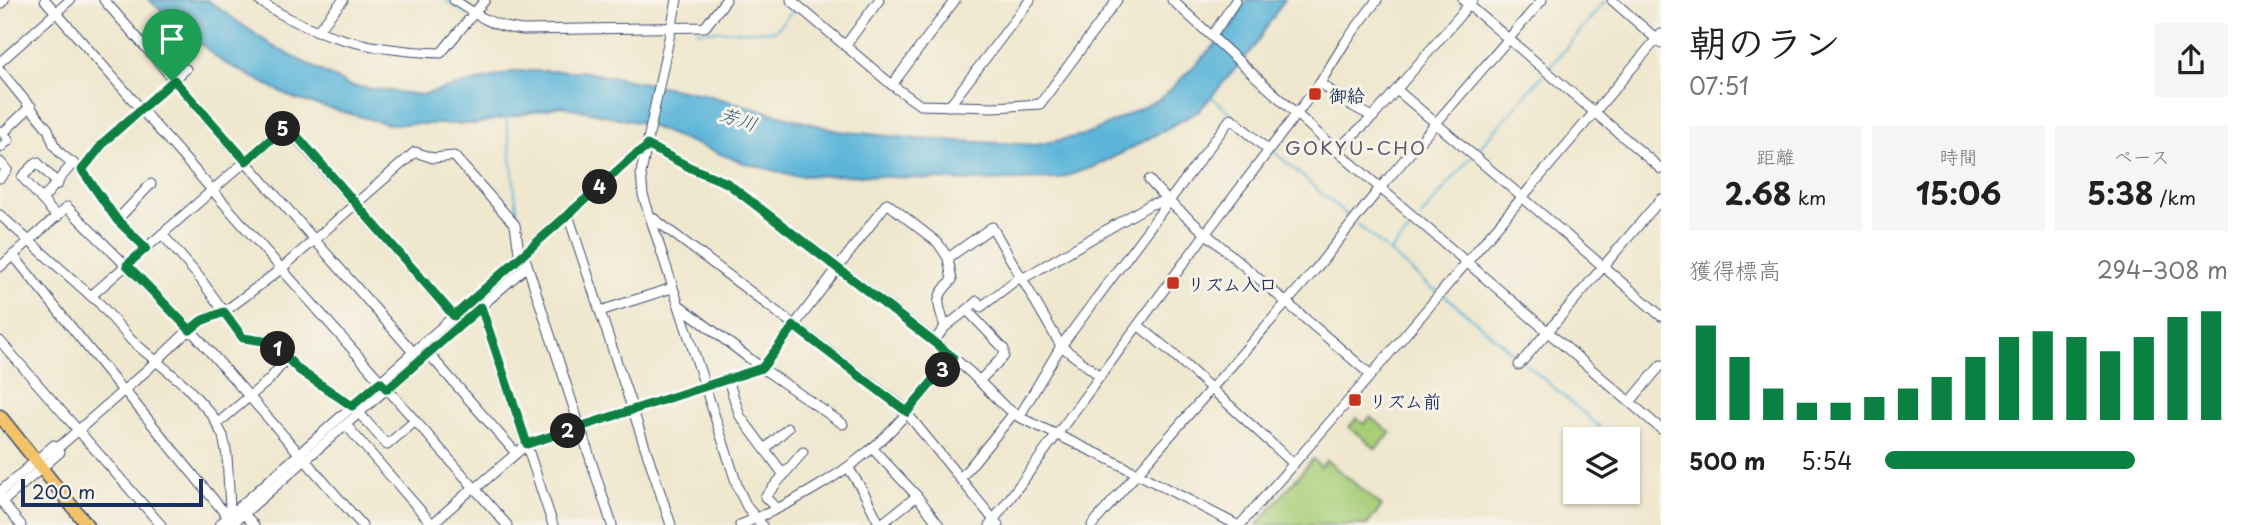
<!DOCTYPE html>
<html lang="ja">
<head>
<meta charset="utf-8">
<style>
	body { margin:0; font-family:"Playpen Sans","Klee One",sans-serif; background:#f6f6f6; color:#202124; height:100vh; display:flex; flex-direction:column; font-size:26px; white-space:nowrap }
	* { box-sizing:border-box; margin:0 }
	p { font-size:23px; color:#757577 }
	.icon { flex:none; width:38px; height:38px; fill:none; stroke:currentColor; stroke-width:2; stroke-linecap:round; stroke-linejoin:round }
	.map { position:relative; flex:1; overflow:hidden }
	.details { display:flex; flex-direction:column; background:#fff; width:595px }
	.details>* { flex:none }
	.controls { position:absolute; left:1563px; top:427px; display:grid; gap:14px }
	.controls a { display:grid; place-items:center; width:77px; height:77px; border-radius:0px; background:#fff; box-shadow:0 2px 5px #0004; font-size:35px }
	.scale { position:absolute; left:21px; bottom:18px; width:182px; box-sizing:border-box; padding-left:7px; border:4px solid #1b2f5e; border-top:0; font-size:19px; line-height:24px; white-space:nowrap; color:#1b2f5e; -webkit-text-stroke:5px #f7f3e8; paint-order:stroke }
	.pin { position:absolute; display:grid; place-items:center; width:60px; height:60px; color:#fff; margin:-72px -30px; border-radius:50% 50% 50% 0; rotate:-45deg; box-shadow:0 0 7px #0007 }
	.pin .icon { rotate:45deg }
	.km { position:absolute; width:35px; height:35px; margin:-18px; border-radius:50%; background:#222; color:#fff; font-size:19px; line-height:35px; text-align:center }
	.round { display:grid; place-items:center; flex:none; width:74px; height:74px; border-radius:0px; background:#f6f6f6 }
	.head { display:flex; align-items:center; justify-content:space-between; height:119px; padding:0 28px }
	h1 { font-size:38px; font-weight:700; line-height:52px }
	.stats { display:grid; grid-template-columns:repeat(3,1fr); gap:10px; height:119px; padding:7px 28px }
	.stats div { display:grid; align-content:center; border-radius:0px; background:#f6f6f6; text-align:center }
	.stats b { font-size:30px; font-weight:700 }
	.stats small { font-size:19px; font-weight:400 }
	.stats p { font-size:19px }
	.chart { height:196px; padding:14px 28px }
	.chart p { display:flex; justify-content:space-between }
	.chart svg { width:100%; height:126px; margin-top:7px; stroke:#0b8043; stroke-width:6 }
	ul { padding:0 28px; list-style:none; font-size:23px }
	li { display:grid; grid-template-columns:112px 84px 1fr; align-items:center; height:52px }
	li i { height:18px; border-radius:9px; background:#0b8043 }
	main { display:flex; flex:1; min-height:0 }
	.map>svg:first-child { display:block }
	.green { fill:#a7cd77; stroke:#617e6a; stroke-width:2 }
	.water { fill:#5bb5d9; stroke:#3b729c; stroke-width:2 }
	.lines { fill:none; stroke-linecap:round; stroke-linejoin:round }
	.stream { stroke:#5bb5d9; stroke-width:2 }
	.minor-tunnel { stroke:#c5c2b8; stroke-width:9; stroke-dasharray:9 4.5; stroke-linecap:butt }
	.minor-casing { stroke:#3b4b6f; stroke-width:11 }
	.highway-casing { stroke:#3b4b6f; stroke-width:15 }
	.minor { stroke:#fff; stroke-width:9 }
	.highway { stroke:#f2c36a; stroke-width:12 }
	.route-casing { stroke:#fff; stroke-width:14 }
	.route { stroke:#0b8043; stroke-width:9 }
	.poi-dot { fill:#c8321e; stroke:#f7f3e8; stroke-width:2.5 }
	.labels { text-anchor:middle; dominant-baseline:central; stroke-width:6; stroke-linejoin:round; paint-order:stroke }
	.poi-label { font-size:18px; font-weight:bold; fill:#1b2f5e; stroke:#f7f3e8; text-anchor:start }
	.water-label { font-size:19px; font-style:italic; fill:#2e5783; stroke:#f7f3e8 }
	.neighbourhood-label { font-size:19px; letter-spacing:2px; fill:#60596d; stroke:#f7f3e8 }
</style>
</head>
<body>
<main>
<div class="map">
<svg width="1661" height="525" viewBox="0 0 1661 525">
	<rect width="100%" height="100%" fill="#f7f3e8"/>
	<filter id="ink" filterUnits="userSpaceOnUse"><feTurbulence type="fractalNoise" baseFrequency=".0143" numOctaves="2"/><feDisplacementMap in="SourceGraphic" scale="14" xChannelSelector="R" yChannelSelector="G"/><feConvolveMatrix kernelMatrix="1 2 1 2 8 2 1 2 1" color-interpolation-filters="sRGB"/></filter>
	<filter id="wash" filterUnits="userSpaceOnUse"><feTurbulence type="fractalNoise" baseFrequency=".00686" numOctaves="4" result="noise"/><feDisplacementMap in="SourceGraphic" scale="28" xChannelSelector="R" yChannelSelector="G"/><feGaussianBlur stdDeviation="1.57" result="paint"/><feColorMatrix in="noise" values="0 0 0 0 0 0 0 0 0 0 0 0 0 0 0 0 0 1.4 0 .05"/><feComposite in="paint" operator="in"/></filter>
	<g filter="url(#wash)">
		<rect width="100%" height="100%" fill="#efe7ce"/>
		<g class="green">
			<polygon points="1370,417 1391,433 1376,449 1349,427 1357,418 1364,424"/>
			<polygon points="1313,459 1321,467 1326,460 1382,506 1367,525 1257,525"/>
		</g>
		<polygon class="water" points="149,0 207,0 274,47 350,86 421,95 517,71 580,71 703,94 838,131 919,139 1036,145 1088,134 1162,98 1232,28 1246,0 1284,0 1254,47 1199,111 1124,152 1093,167 1058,179 970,181 855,175 795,176 741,162 642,123 562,106 475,124 388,124 295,99 221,61"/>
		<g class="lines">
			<g class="stream">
				<polyline points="445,0 468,15"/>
				<polyline points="473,18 499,29"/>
				<polyline points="697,31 773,31 776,30 794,9"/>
				<polyline points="1549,68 1606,0"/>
				<polyline points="1212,97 1231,114"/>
				<polyline points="506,115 519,225"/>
				<polyline points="1272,150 1350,218"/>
				<polyline points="1475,153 1543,75"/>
				<polyline points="1421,217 1471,157"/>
				<polyline points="1357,224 1431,288 1438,291"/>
				<polyline points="1391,251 1415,224"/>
				<polyline points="1443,294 1519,358"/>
				<polyline points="1526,364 1600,427"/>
				<polyline points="1660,525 1661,524"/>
			</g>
		</g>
	</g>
	<g filter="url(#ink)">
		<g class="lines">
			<polyline class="minor-tunnel" points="5,493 51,454"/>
			<defs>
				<g id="minor">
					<polyline points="45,0 507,525"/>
					<polyline points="104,0 413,352"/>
					<path d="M258 0C314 38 375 51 441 53L485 0"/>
					<path d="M454 0C478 16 494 27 523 30L705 27 726 0"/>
					<polyline points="677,0 641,173 643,195 738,488 747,507 762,525"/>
					<polyline points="791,0 892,85 920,105 994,107 1040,104 1117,0"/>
					<polyline points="1172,0 1336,150 1661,429"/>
					<polyline points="1463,0 1661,169"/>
					<polyline points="1612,0 1661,43"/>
					<polyline points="0,4 4,0"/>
					<polyline points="317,31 343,0"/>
					<polyline points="1212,36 1236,0"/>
					<polyline points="845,46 879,0"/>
					<polyline points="0,62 70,0"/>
					<polyline points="0,70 48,129 54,145 61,154 82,170 117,220 146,248"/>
					<polyline points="1320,83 1345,102 1373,117"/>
					<polyline points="892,85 955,0"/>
					<polyline points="1397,90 1661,316"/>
					<polyline points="949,106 1030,0"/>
					<polyline points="3,133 31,106"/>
					<polyline points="647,145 691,168 727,183 934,341 971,373 1002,404 1019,417 1113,461 1237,525"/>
					<polyline points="0,148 9,140 1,131"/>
					<polyline points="1336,150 1373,117 1473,0"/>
					<polyline points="0,162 7,170 0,178"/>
					<polyline points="82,170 105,141 186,69"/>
					<polyline points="1149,180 1168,201 1371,375"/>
					<polyline points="42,200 73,163"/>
					<polyline points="0,215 100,304 131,340 186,386 212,415 223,436 227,456 231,525"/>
					<polyline points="568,215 671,525"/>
					<polyline points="649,215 901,406 998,525"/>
					<polyline points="57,217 22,177 37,162 58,184"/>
					<polyline points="117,220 151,184"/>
					<polyline points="162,234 199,277 243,338 271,342 299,370 352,406"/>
					<polyline points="13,255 123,391"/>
					<polyline points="526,261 612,525"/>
					<polyline points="0,267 67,207 190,329 362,525"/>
					<polyline points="1022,279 1151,204 1168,201"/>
					<polyline points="91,296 286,126 454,316"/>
					<polyline points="679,305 762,368 843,424"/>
					<polyline points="481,307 553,525"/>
					<polyline points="967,310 977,301 981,307 1020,277"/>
					<polyline points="600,311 672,288"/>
					<polyline points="1138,325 1171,352 1294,464"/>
					<polyline points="945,327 967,310 1004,349 1004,356 979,381"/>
					<polyline points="0,341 161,525"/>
					<path d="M934 341 945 327C938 302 933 299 952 280L948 258 992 227 1061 346 1100 376"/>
					<polyline points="428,353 516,453"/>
					<polyline points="1519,365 1661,199"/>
					<polyline points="728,380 740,416 784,475"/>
					<polyline points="124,390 228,517"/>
					<polyline points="1630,402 1661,365"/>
					<polyline points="359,413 387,445 415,421"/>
					<polyline points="1019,417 1061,346 1231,118 1268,150"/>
					<polyline points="218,423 269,380 287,358"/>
					<polyline points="346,425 433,525"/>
					<polyline points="872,448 917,496 939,525"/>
					<polyline points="765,449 788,428"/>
					<polyline points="51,454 147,370 190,329 201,321 224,312 281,269 415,152 433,158 454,156 515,225 520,259"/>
					<polyline points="848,467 864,493 880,525"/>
					<polyline points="960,479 1014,413"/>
					<polyline points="475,489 527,444 762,368 887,203 938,243 948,258"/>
					<polyline points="0,495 1,491 54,445"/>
					<polyline points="0,499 7,498 60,452"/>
					<polyline points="0,500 21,525"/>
					<polyline points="776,508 765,497 803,452"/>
					<polyline points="244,514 254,525"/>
					<polyline points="219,525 635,155 646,148"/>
					<polyline points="231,525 527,266"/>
					<polyline points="431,525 474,487"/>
					<path d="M740 525C784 508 834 480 870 450 902 423 927 388 953 357"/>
					<polyline points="880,525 917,496"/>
					<polyline points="990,525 1206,233 1320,83 1346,41 1377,0"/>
					<polyline points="1092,525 1315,270 1380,188 1542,0"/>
					<polyline points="1240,525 1371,375 1661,34"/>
				</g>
				<polyline id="highway" points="0,416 87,525"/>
			</defs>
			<use href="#minor" class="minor-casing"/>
			<use href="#highway" class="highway-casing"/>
			<use href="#minor" class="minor"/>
			<use href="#highway" class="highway"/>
		</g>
	</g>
	<g class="lines" filter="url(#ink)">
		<defs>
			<polygon id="route" points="174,80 246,161 286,126 289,127 454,316 635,155 646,148 647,145 691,168 727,183 953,357 907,412 794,326 762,368 527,444 481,307 387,389 380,382 352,406 299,370 271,342 243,338 224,312 201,321 190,330 127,265 146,248 117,220 82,170 105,141"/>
		</defs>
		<use href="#route" class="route-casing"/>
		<use href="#route" class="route"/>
	</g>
	<g class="poi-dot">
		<rect x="1308" y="87" width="14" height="14" rx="3.5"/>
		<rect x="1166" y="276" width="14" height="14" rx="3.5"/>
		<rect x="1348" y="393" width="14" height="14" rx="3.5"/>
	</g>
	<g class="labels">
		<g class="poi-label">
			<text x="1329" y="94">御給</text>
			<text x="1187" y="283">リズム入口</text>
			<text x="1369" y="400">リズム前</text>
		</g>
		<g class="water-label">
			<text transform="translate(739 118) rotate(19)">芳川</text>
		</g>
		<g class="neighbourhood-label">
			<text x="1356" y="147">GOKYU-CHO</text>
		</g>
	</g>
</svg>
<div class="controls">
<a><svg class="icon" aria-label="layers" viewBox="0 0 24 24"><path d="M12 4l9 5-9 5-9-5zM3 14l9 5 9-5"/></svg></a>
</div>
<div class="scale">200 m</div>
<div class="pin" style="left:172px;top:81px;background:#1e9e55"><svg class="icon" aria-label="arrive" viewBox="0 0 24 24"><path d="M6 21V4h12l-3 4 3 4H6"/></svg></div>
<b class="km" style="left:278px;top:349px">1</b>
<b class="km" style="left:568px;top:431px">2</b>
<b class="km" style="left:943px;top:370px">3</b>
<b class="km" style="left:600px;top:187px">4</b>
<b class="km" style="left:283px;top:129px">5</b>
</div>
<section class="details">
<div class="head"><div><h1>朝のラン</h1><p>07:51</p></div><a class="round"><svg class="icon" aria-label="share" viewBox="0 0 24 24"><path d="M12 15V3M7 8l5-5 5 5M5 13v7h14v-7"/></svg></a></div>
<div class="stats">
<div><p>距離</p><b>2.68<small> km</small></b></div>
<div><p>時間</p><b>15:06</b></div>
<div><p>ペース</p><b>5:38<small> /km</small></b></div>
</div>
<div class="chart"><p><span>獲得標高</span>294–308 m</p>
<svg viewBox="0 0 160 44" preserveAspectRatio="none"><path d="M5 44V11M15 44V22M25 44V33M35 44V38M45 44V38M55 44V36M65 44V33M75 44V29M85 44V22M95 44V15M105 44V13M115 44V15M125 44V20M135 44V15M145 44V8M155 44V6"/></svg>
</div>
<ul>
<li><b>500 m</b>5:54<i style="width:73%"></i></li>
</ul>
</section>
</main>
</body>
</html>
